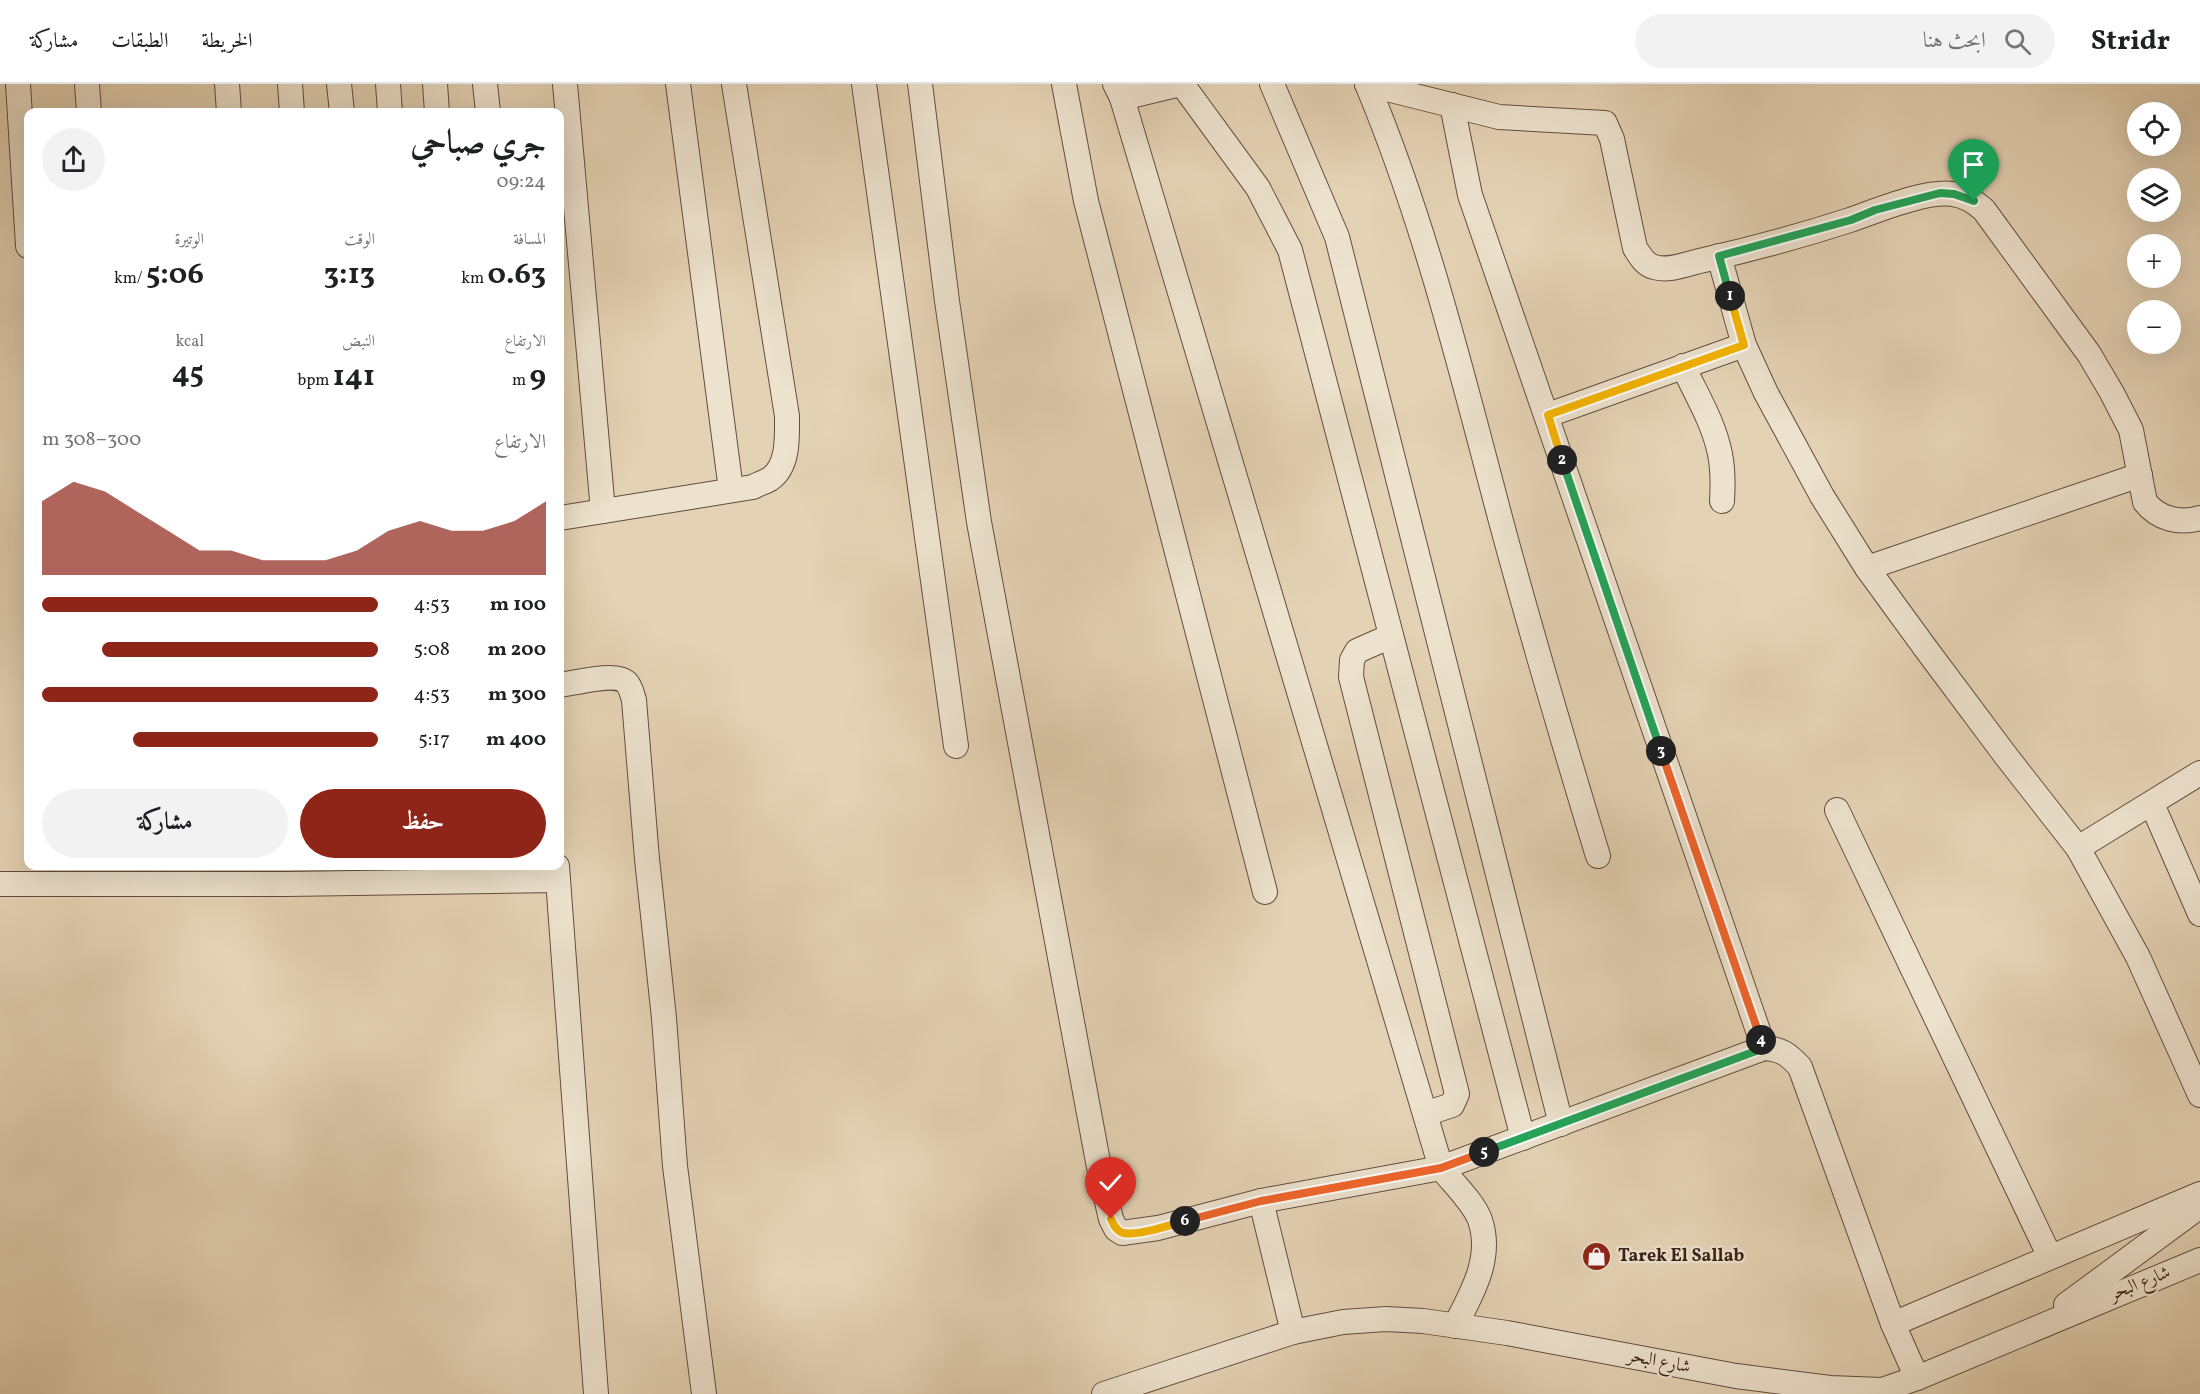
<!DOCTYPE html>
<html lang="ar">
<head>
<meta charset="utf-8">
<style>
	body { margin:0; font-family:Vollkorn,Amiri,serif; background:#f2f2f2; color:#202124; direction:rtl; height:100vh; display:flex; flex-direction:column; font-size:22px; white-space:nowrap }
	* { box-sizing:border-box; margin:0 }
	p { font-size:20px; color:#757577 }
	.icon { flex:none; width:33px; height:33px; fill:none; stroke:currentColor; stroke-width:2; stroke-linecap:round; stroke-linejoin:round }
	.map { position:relative; flex:1; overflow:hidden; direction:ltr }
	.drawer { position:absolute; left:24px; top:24px; width:540px; height:762px; display:flex; flex-direction:column; background:#fff; border-radius:12px; box-shadow:0 6px 24px #0002; direction:rtl }
	.drawer>* { flex:none }
	.fabs { position:absolute; left:2127px; top:18px; display:grid; gap:12px }
	.fabs a { display:grid; place-items:center; width:54px; height:54px; border-radius:50%; background:#fff; box-shadow:0 6px 24px #0002; font-size:30px }
	.pin { position:absolute; display:grid; place-items:center; width:51px; height:51px; color:#fff; margin:-62px -26px; border-radius:50% 50% 50% 0; rotate:-45deg; box-shadow:0 0 6px #0007 }
	.pin .icon { rotate:45deg }
	.km { position:absolute; width:30px; height:30px; margin:-15px; border-radius:50%; background:#222; color:#fff; font-size:16px; line-height:30px; text-align:center }
	.round { display:grid; place-items:center; flex:none; width:63px; height:63px; border-radius:32px; background:#f2f2f2 }
	.head { display:flex; align-items:center; justify-content:space-between; height:102px; padding:0 18px }
	h1 { font-size:33px; font-weight:700; line-height:45px }
	.metrics { display:grid; grid-template-columns:repeat(3,1fr); gap:9px; height:102px; padding:6px 18px }
	.metrics div { display:grid; align-content:center }
	.metrics b { font-size:30px; font-weight:700 }
	.metrics small { font-size:16px; font-weight:400 }
	.metrics p { font-size:16px }
	.chart { height:168px; padding:12px 18px }
	.chart p { display:flex; justify-content:space-between }
	.chart svg { width:100%; height:108px; margin-top:6px; fill:#8f2418; opacity:.7 }
	.primary-button { display:flex; gap:12px; margin-top:auto; padding:12px 18px }
	.primary-button a { flex:1; height:69px; border-radius:36px; background:#8f2418; color:#fff; font-size:24px; font-weight:700; line-height:69px; text-align:center }
	.primary-button a+a { background:#f2f2f2; color:#202124 }
	ul { padding:0 18px; list-style:none; font-size:20px }
	li { display:grid; grid-template-columns:96px 72px 1fr; align-items:center; height:45px }
	li i { height:15px; border-radius:8px; background:#8f2418 }
	header { display:flex; align-items:center; gap:36px; box-sizing:border-box; height:84px; padding:0 30px; background:#fff; border-bottom:2px solid #e0e0e0 }
	header strong { font-size:28px }
	nav { display:flex; gap:33px; margin-inline-start:auto; font-size:21px }
	.search { width:420px; height:54px; background:#f2f2f2; display:flex; align-items:center; gap:15px; box-sizing:border-box; padding:0 21px; border-radius:33px; color:#757577; font-size:22px }
	.map>svg:first-child { display:block }
	.lines { fill:none; stroke-linecap:round; stroke-linejoin:round }
	.minor-casing { stroke:#624e3f; stroke-width:26 }
	.minor { stroke:#ede2ce; stroke-width:24 }
	.split-1-casing { stroke:#fff; stroke-width:12 }
	.split-2-casing { stroke:#fff; stroke-width:12 }
	.split-3-casing { stroke:#fff; stroke-width:12 }
	.split-4-casing { stroke:#fff; stroke-width:12 }
	.split-5-casing { stroke:#fff; stroke-width:12 }
	.split-6-casing { stroke:#fff; stroke-width:12 }
	.split-7-casing { stroke:#fff; stroke-width:12 }
	.split-1 { stroke:#22a559; stroke-width:8 }
	.split-2 { stroke:#f5b400; stroke-width:8 }
	.split-3 { stroke:#22a559; stroke-width:8 }
	.split-4 { stroke:#f0652b; stroke-width:8 }
	.split-5 { stroke:#22a559; stroke-width:8 }
	.split-6 { stroke:#f0652b; stroke-width:8 }
	.split-7 { stroke:#f5b400; stroke-width:8 }
	.labels { text-anchor:middle; dominant-baseline:central; stroke-width:4.5; stroke-linejoin:round; paint-order:stroke }
	.poi-label { font-size:18px; font-weight:bold; fill:#372218; stroke:#ede2ce; text-anchor:start }
	.street-label { font-size:18px; fill:#372218; stroke:#ede2ce }
</style>
</head>
<body>
<header>
<strong>Stridr</strong>
<div class="search"><svg class="icon" aria-label="search" viewBox="0 0 24 24"><circle cx="10" cy="10" r="6"/><path d="M15 15l6 6"/></svg>ابحث هنا</div>
<nav><a>الخريطة</a><a>الطبقات</a><a>مشاركة</a></nav>
</header>
<div class="map">
<svg width="2200" height="1310" viewBox="0 0 2200 1310">
	<rect width="100%" height="100%" fill="#e4d2b4"/>
	<filter id="stains"><feTurbulence type="fractalNoise" baseFrequency=".00333" numOctaves="4"/><feColorMatrix values="0 0 0 0 .2 0 0 0 0 .09 0 0 0 0 .02 0 0 0 .5 -.17"/></filter>
	<radialGradient id="worn" r=".72"><stop offset=".6" stop-color="#630" stop-opacity="0"/><stop offset="1" stop-color="#630" stop-opacity=".3"/></radialGradient>
	<g class="lines">
		<defs>
			<g id="minor">
				<polyline points="18,0 28,162"/>
				<polyline points="87,0 89,28"/>
				<polyline points="227,0 229,28"/>
				<polyline points="290,0 292,28"/>
				<polyline points="339,0 342,28"/>
				<polyline points="388,0 390,28"/>
				<polyline points="435,0 437,28"/>
				<polyline points="485,0 488,28"/>
				<polyline points="565,0 603,427"/>
				<polyline points="678,0 731,406"/>
				<polyline points="864,0 956,662"/>
				<path d="M920 0 947 217 979 438 1099 1083 1111 1135 1116 1145 1122 1149 1158 1144 1261 1117 1441 1084 1764 964C1781 965 1788 970 1800 983L1893 1240 1917 1294"/>
				<polyline points="1064,0 1086,117 1265,808"/>
				<polyline points="1115,0 1122,14 1180,0"/>
				<polyline points="1182,0 1258,104 1290,166 1523,1054"/>
				<polyline points="1272,0 1337,153 1561,1040"/>
				<path d="M1367 0 1499 33 1605 39 1612 55 1635 164C1640 172 1645 181 1654 183 1669 188 1689 179 1704 176 1752 165 1804 151 1850 136 1876 127 1926 106 1952 110 1965 111 1975 118 1984 126L2089 270 2112 309 2131 346 2145 418C2158 435 2180 440 2200 434"/>
				<path d="M1367 0C1426 141 1462 290 1501 437 1531 549 1564 660 1598 772"/>
				<path d="M1122 14 1441 1084C1453 1099 1474 1119 1480 1136 1493 1174 1472 1209 1455 1242"/>
				<polyline points="1452,21 1470,111 1764,964"/>
				<polyline points="1719,172 1744,261 1766,309 1822,412 1867,484 1926,565 2006,672 2078,764 2138,873 2200,1011"/>
				<path d="M1683 282C1696 310 1714 339 1720 370 1723 385 1723 401 1722 417"/>
				<polyline points="1548,331 1744,261"/>
				<path d="M560 434 753 403C758 400 765 398 770 395 789 382 787 353 787 332L734 0"/>
				<polyline points="1867,484 2140,391"/>
				<polyline points="1391,552 1357,567 1352,576 1351,593 1455,1002 1457,1010 1452,1021 1425,1030"/>
				<path d="M560 601C574 599 616 588 626 598 631 603 632 610 634 616L647 775 664 934 675 1082 704 1310"/>
				<polyline points="2152,720 2200,830"/>
				<polyline points="1837,726 2050,1173"/>
				<polyline points="2078,764 2200,689"/>
				<polyline points="557,782 596,1310"/>
				<polyline points="0,800 286,800 558,796"/>
				<polyline points="1261,1117 1293,1248"/>
				<polyline points="2066,1221 2200,1122"/>
				<polyline points="1893,1240 2200,1110"/>
				<polyline points="1104,1310 1293,1248 1343,1238 1386,1235 1423,1237 1507,1249 1736,1292 1830,1304 1882,1306 1917,1294 2200,1176"/>
			</g>
		</defs>
		<use href="#minor" class="minor-casing"/>
		<use href="#minor" class="minor"/>
	</g>
	<g class="lines">
		<defs>
			<polyline id="split-1" points="1730,212 1719,172 1851,136 1875,126 1940,109 1954,110 1974,117"/>
			<polyline id="split-2" points="1562,376 1548,331 1744,261 1730,212"/>
			<polyline id="split-3" points="1562,376 1661,667"/>
			<polyline id="split-4" points="1661,667 1761,956"/>
			<polyline id="split-5" points="1484,1068 1764,964 1761,956"/>
			<polyline id="split-6" points="1185,1137 1261,1117 1441,1084 1484,1068"/>
			<path id="split-7" d="M1111 1135C1113 1140 1116 1147 1123 1149 1139 1152 1169 1141 1185 1137"/>
		</defs>
		<use href="#split-1" class="split-1-casing"/>
		<use href="#split-2" class="split-2-casing"/>
		<use href="#split-3" class="split-3-casing"/>
		<use href="#split-4" class="split-4-casing"/>
		<use href="#split-5" class="split-5-casing"/>
		<use href="#split-6" class="split-6-casing"/>
		<use href="#split-7" class="split-7-casing"/>
		<use href="#split-1" class="split-1"/>
		<use href="#split-2" class="split-2"/>
		<use href="#split-3" class="split-3"/>
		<use href="#split-4" class="split-4"/>
		<use href="#split-5" class="split-5"/>
		<use href="#split-6" class="split-6"/>
		<use href="#split-7" class="split-7"/>
	</g>
	<defs>
		<symbol id="shop-disc" viewBox="-11 -11 22 22"><circle r="9.5" fill="#8f2418" stroke="#ede2ce"/><path d="M-5-2.5h2.3a2.7 3.5 0 0 1 5.4 0H5L5.5 6h-11ZM-1.5-2.5h3a1.5 2.3 0 0 0-3 0Z" fill="#fff"/></symbol>
	</defs>
	<g fill-rule="evenodd">
		<use href="#shop-disc" x="1580" y="1156" width="33" height="33"/>
	</g>
	<g class="labels">
		<g class="poi-label">
			<text x="1618" y="1172">Tarek El Sallab</text>
		</g>
		<g class="street-label">
			<text transform="translate(2140 1200) rotate(-22)">شارع البحر</text>
			<text transform="translate(1659 1278) rotate(11)">شارع البحر</text>
		</g>
	</g>
	<rect width="100%" height="100%" filter="url(#stains)"/>
	<rect width="100%" height="100%" fill="url(#worn)"/>
</svg>
<div class="fabs">
<a><svg class="icon" aria-label="locate" viewBox="0 0 24 24"><circle cx="12" cy="12" r="6"/><path d="M12 2v4M12 18v4M2 12h4M18 12h4"/></svg></a>
<a><svg class="icon" aria-label="layers" viewBox="0 0 24 24"><path d="M12 4l9 5-9 5-9-5zM3 14l9 5 9-5"/></svg></a>
<a>+</a>
<a>−</a>
</div>
<div class="pin" style="left:1974px;top:117px;background:#1e9e55"><svg class="icon" aria-label="arrive" viewBox="0 0 24 24"><path d="M6 21V4h12l-3 4 3 4H6"/></svg></div>
<div class="pin" style="left:1111px;top:1135px;background:#d93025"><svg class="icon" aria-label="check" viewBox="0 0 24 24"><path d="M5 12l5 5 9-10"/></svg></div>
<b class="km" style="left:1730px;top:212px">1</b>
<b class="km" style="left:1562px;top:376px">2</b>
<b class="km" style="left:1661px;top:667px">3</b>
<b class="km" style="left:1761px;top:956px">4</b>
<b class="km" style="left:1484px;top:1068px">5</b>
<b class="km" style="left:1185px;top:1137px">6</b>
<section class="drawer">
<div class="head"><div><h1>جري صباحي</h1><p>09:24</p></div><a class="round"><svg class="icon" aria-label="share" viewBox="0 0 24 24"><path d="M12 15V3M7 8l5-5 5 5M5 13v7h14v-7"/></svg></a></div>
<div class="metrics">
<div><p>المسافة</p><b>0.63<small> km</small></b></div>
<div><p>الوقت</p><b>3:13</b></div>
<div><p>الوتيرة</p><b>5:06<small> /km</small></b></div>
</div>
<div class="metrics">
<div><p>الارتفاع</p><b>9<small> m</small></b></div>
<div><p>النبض</p><b>141<small> bpm</small></b></div>
<div><p>kcal</p><b>45</b></div>
</div>
<div class="chart"><p><span>الارتفاع</span>300–308 m</p>
<svg viewBox="0 0 160 44" preserveAspectRatio="none"><path d="M0 44V14L10 6L20 10L30 18L40 26L50 34L60 34L70 38L80 38L90 38L100 34L110 26L120 22L130 26L140 26L150 22L160 14V44z"/></svg>
</div>
<ul>
<li><b>100 m</b>4:53<i style="width:100%"></i></li>
<li><b>200 m</b>5:08<i style="width:82%"></i></li>
<li><b>300 m</b>4:53<i style="width:100%"></i></li>
<li><b>400 m</b>5:17<i style="width:73%"></i></li>
</ul>
<div class="primary-button"><a>حفظ</a><a>مشاركة</a></div>
</section>
</div>
</body>
</html>
